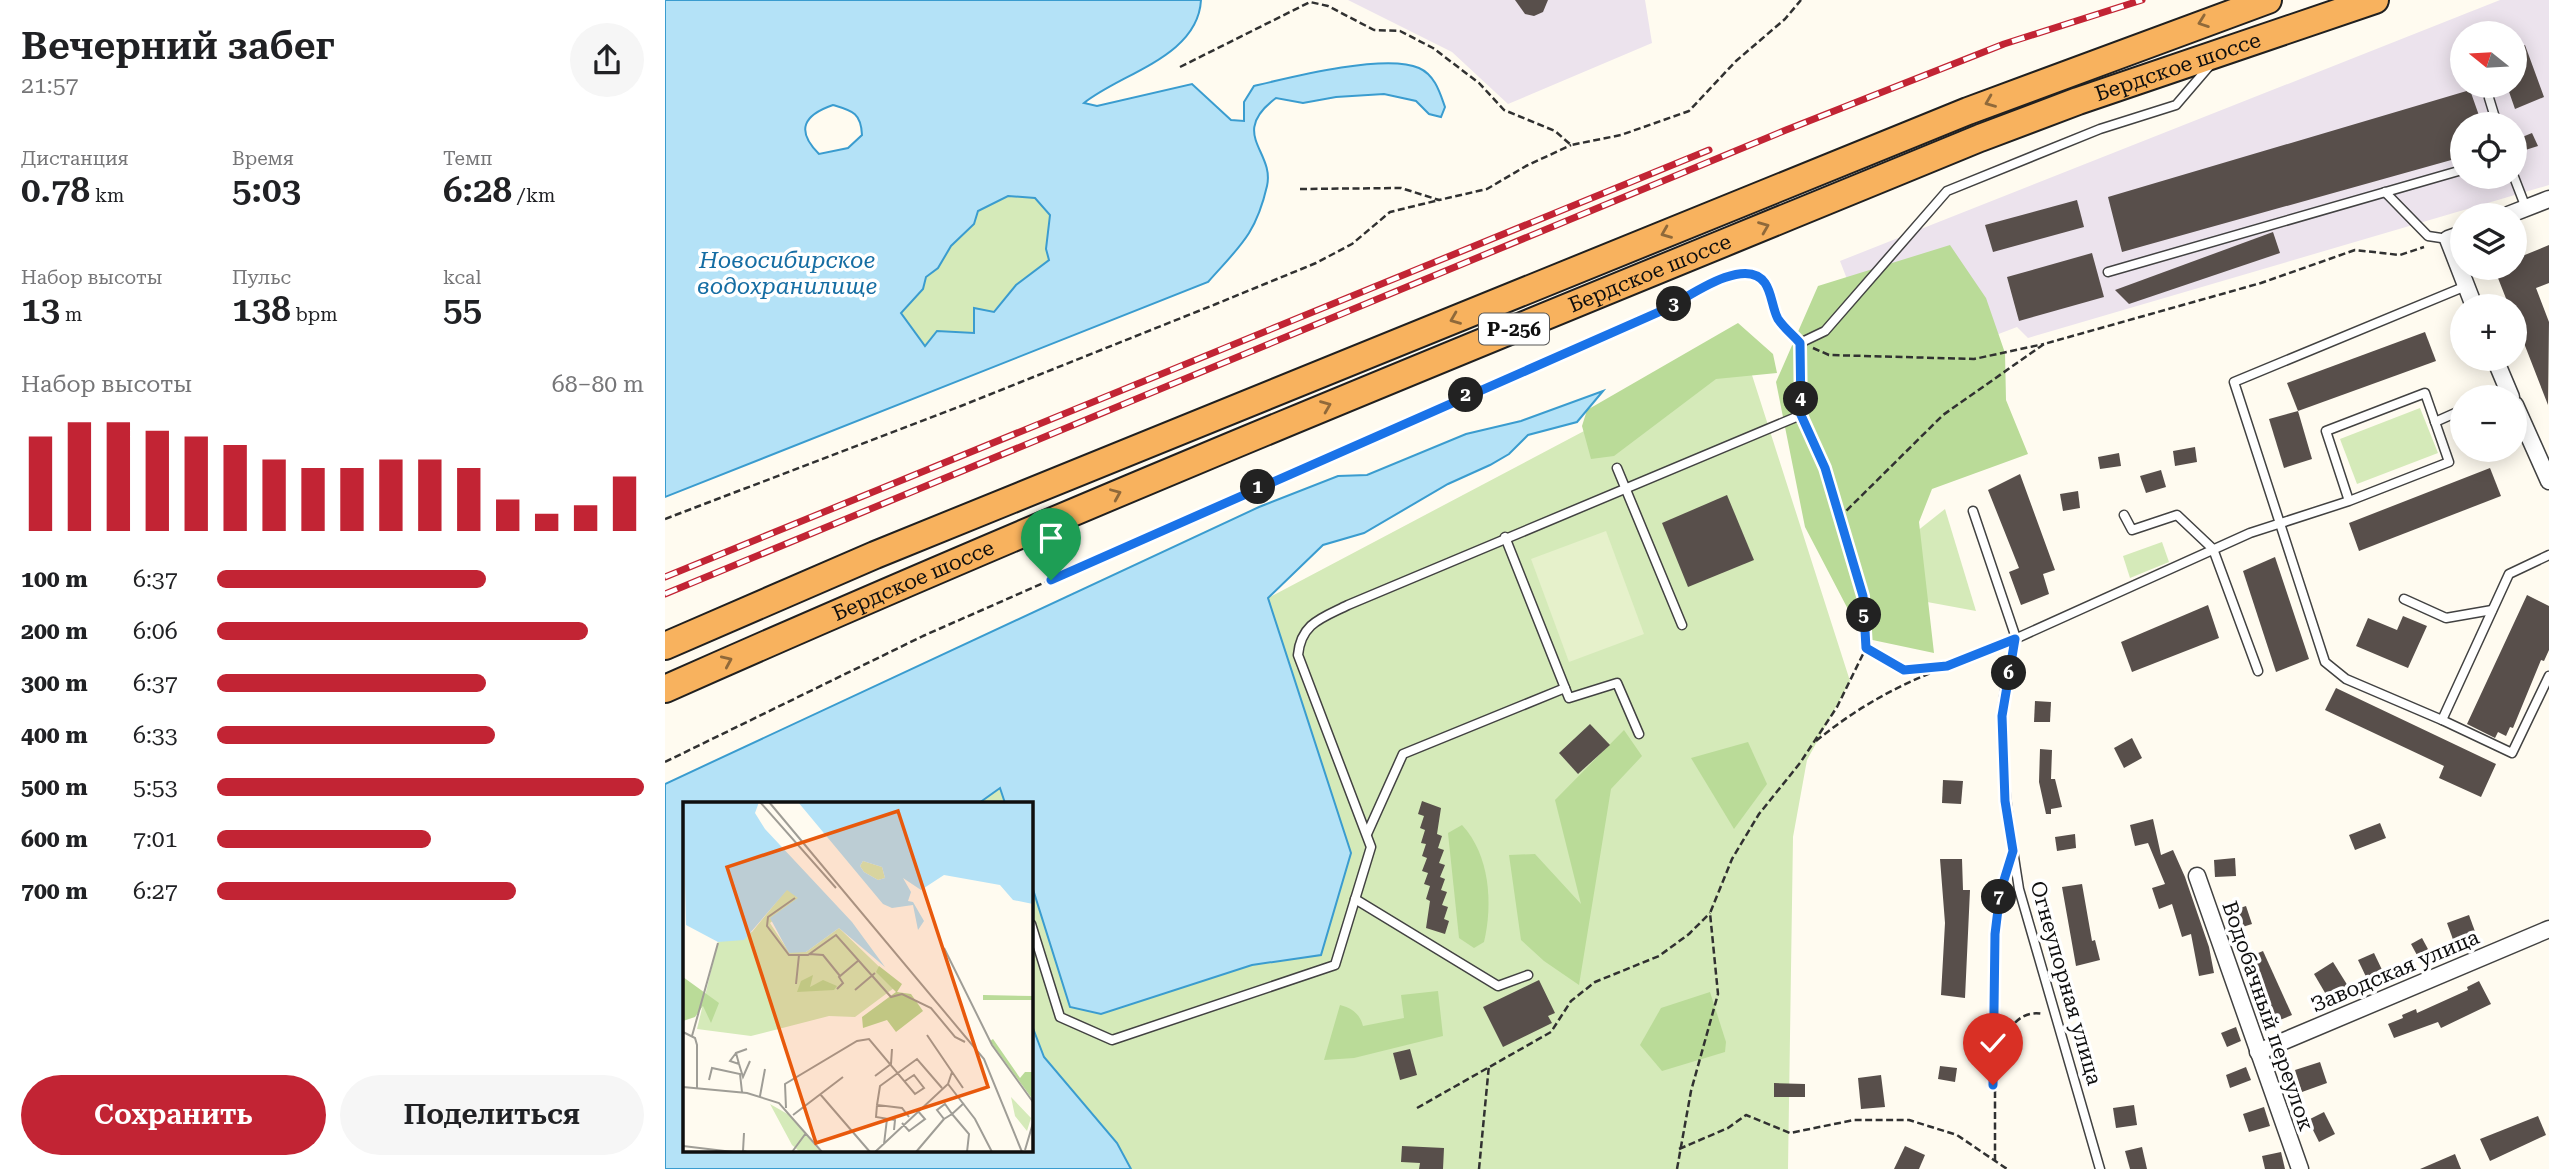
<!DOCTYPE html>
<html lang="ru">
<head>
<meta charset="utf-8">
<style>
	body { margin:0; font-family:"Roboto Serif",serif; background:#f6f6f6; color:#202124; height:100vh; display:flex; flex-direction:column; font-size:26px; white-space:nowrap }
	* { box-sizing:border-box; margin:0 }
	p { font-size:23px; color:#757577 }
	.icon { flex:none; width:38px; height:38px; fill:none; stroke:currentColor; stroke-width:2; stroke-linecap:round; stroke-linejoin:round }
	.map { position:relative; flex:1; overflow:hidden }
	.side { display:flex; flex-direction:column; background:#fff; width:665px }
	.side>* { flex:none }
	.needle { width:46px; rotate:288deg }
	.fabs { position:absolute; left:1785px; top:21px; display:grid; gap:14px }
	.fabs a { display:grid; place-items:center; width:77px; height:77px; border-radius:50%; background:#fff; box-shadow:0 4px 18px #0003; font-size:35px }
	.pin { position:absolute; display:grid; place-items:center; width:60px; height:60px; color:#fff; margin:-72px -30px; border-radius:50% 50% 50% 0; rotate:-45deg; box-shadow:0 0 7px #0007 }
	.pin .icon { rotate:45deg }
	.km { position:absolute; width:35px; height:35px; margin:-18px; border-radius:50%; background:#222; color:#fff; font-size:19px; line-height:35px; text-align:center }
	.round { display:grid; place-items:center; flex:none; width:74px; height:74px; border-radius:37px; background:#f6f6f6 }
	.summary { display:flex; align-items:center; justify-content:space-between; height:119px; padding:0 21px }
	h1 { font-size:38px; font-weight:600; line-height:52px }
	.metrics { display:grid; grid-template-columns:repeat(3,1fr); gap:10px; height:119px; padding:7px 21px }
	.metrics div { display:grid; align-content:center }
	.metrics b { font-size:35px; font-weight:600 }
	.metrics small { font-size:19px; font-weight:400 }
	.metrics p { font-size:19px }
	.chart { height:196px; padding:14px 21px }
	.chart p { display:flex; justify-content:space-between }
	.chart svg { width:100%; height:126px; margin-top:7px; stroke:#c22434; stroke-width:6 }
	.cta { display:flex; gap:14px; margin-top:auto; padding:14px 21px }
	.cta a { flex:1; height:80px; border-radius:42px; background:#c22434; color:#fff; font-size:28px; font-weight:600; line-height:80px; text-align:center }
	.cta a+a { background:#f6f6f6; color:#202124 }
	ul { padding:0 21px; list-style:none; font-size:23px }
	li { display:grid; grid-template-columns:112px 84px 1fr; align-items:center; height:52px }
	li i { height:18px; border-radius:9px; background:#c22434 }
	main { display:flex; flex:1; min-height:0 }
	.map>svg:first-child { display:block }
	.industrial { fill:#ece3ed; fill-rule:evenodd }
	.green { fill:#d5eab9 }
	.forest { fill:#badb98 }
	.pitch { fill:#e6f1cb }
	.water { fill:#b4e2f7; stroke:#3a9ccf; stroke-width:2; fill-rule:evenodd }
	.building { fill:#584f4b }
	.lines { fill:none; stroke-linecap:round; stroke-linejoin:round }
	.service-casing { stroke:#424242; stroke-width:11 }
	.minor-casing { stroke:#424242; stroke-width:19 }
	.trunk-casing { stroke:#202020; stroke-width:30 }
	.path { stroke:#313131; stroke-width:2.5; stroke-dasharray:7 3.5; stroke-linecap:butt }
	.service { stroke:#fff; stroke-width:8 }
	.minor { stroke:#fff; stroke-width:16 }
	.trunk { stroke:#f8b25e; stroke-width:26 }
	.rail-casing { stroke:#c22434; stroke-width:7 }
	.rail { stroke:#fff; stroke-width:4.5; stroke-dasharray:13; stroke-linecap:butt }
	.oneway { stroke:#8f693a }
	.route-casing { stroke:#fff; stroke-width:14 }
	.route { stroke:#1a73e8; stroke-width:9 }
	.labels { text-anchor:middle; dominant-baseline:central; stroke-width:7; stroke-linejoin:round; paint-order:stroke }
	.shield { fill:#fff; stroke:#575757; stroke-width:2 }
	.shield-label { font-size:19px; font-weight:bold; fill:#0f0f0f }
	.street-label { font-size:21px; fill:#0f0f0f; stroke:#fff }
	.water-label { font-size:23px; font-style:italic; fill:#156da3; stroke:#fff }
	.inset-road { fill:none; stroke:#9f9d96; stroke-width:2 }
	.view { fill:#e8590c; fill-opacity:0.15; stroke:#e8590c; stroke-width:3.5 }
	.inset-edge { fill:none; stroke:#0f0f0f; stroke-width:3.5 }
</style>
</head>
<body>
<main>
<section class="side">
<div class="summary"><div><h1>Вечерний забег</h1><p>21:57</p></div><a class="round"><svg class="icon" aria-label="share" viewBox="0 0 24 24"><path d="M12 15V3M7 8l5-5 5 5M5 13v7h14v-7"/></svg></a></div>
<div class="metrics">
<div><p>Дистанция</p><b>0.78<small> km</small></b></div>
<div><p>Время</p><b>5:03</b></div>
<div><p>Темп</p><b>6:28<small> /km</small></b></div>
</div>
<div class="metrics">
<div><p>Набор высоты</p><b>13<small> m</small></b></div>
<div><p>Пульс</p><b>138<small> bpm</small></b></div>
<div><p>kcal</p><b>55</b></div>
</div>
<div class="chart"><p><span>Набор высоты</span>68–80 m</p>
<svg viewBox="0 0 160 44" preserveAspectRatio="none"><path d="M5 44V11M15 44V6M25 44V6M35 44V9M45 44V11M55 44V14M65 44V19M75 44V22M85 44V22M95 44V19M105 44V19M115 44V22M125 44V33M135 44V38M145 44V35M155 44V25"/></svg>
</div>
<ul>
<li><b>100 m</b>6:37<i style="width:63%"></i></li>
<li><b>200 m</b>6:06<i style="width:87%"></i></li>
<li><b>300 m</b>6:37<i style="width:63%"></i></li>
<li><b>400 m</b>6:33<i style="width:65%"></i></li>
<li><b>500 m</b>5:53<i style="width:100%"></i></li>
<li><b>600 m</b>7:01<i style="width:50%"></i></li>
<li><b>700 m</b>6:27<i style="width:70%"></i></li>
</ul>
<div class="cta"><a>Сохранить</a><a>Поделиться</a></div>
</section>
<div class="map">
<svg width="1884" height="1169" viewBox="0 0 1884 1169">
	<rect width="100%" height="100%" fill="#fffbf0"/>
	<g class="industrial">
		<polygon points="683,0 980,0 987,43 843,104 787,52"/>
		<path d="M1835 0H1884V185L1363 338 1352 327 1220 377 1175 261ZM1797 33H1850V86H1797ZM1797 124H1850V177H1797Z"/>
	</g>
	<g class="green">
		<polygon points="343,196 370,198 385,215 381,249 384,260 351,285 309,333 272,331 260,347 236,313 258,289 261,277 273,268 286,246 309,224 313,211"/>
		<path d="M1078 347 1185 681 1142 760 1128 837 1123 1169H466C444 1126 407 1098 380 1058 356 1023 366 928 366 883L405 1007 436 1014 587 965 656 955 686 853 603 598Z"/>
		<polygon points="1755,408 1773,453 1692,484 1675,439"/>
		<polygon points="1280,509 1311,611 1246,599 1237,543"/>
		<polygon points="1497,542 1504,562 1465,578 1458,556"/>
		<polygon points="336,788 340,803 314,803"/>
	</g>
	<g class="forest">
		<polygon points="1285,245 1321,298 1340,353 1341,400 1363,454 1267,489 1254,522 1269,653 1198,638 1140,527 1111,382 1153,286"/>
		<polygon points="1073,323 1108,354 1112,373 1051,379 949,456 926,459 917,426 922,410"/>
		<polygon points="959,730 977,756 946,789 914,985 879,961 856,940 844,855 870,854 916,904 890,800"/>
		<polygon points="1083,742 1102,784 1069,829 1026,758"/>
		<path d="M797 825C825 855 828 904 819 942L809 948 794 938 783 833Z"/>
		<path d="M773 991 778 1036 689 1058 659 1060 675 1005C687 1008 695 1014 698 1026L739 1018 736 995Z"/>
		<polygon points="1045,992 1061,1042 1060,1052 997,1071 975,1045 996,1008"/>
	</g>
	<polygon class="pitch" points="941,531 979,634 904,662 866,559"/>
	<g class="water">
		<path d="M0 0H536C533 57 456 73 419 103L432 106 527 84 566 120 579 121V102L589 86C626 77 721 53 754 68 770 75 775 93 780 107L776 117 764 114 751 101 719 94 671 97 638 103 611 98C563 134 610 151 602 186 591 234 575 246 543 282L0 497ZM168 105C188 111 196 113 197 135L183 148 154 154C130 130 139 115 168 105ZM343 196 370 198 385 215 381 249 384 260 351 285 329 312 309 308V333L272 331 260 346 236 313 258 289 261 277 273 268 286 246 309 224 313 211Z"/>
		<polygon points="938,391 912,422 863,435 844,454 825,465 783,484 699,533 658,545 603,598 686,853 656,955 587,965 436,1014 405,1007 366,883 366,803 340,803 335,788 314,803 19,803 19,1150 366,1150 366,1023 379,1057 452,1143 466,1169 0,1169 0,784 594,507 673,476 702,475 801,434 856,421"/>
	</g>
	<g class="building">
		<polygon points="850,0 883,0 878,12 869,16 860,14"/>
		<polygon points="1860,45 1879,97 1850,109 1842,86 1850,86 1850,48"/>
		<polygon points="1805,90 1817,124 1797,124 1797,157 1457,252 1443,197"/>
		<polygon points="1867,133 1873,146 1851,153 1850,140"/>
		<polygon points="1412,200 1419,227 1328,252 1320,225"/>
		<polygon points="1608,232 1615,253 1464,304 1450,290"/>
		<polygon points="1884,245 1884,283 1871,288 1884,322 1883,405 1850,320 1850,306 1844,306 1829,268 1850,268 1850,259"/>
		<polygon points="1427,253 1439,297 1354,321 1342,277"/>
		<polygon points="1760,332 1771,361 1633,411 1622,383"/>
		<polygon points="1633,411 1647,459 1619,468 1604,419"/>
		<polygon points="1530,447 1532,462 1510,466 1508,451"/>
		<polygon points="1454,453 1456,466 1435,469 1433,457"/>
		<polygon points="1825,468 1836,496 1694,551 1684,523"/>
		<polygon points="1496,470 1501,487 1481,493 1475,476"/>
		<polygon points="1355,474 1390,570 1378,574 1384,594 1356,605 1344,572 1354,568 1323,490"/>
		<polygon points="1413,491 1415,508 1398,511 1395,494"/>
		<polygon points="1062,495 1089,560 1023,587 997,523"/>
		<polygon points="1610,557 1644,659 1611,672 1578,571"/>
		<polygon points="1862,595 1884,606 1884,650 1879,661 1876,660 1848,728 1845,727 1841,736 1833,732 1830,738 1802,724"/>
		<polygon points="1543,605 1554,638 1467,672 1456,642"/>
		<polygon points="1738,616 1762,626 1743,668 1691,646 1703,618 1732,630"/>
		<polygon points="1671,688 1831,764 1816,797 1774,778 1779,766 1660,710"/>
		<polygon points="1370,701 1386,702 1385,722 1369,722"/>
		<polygon points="925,724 945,745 913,774 894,753"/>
		<polygon points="1467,738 1477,758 1459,768 1449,748"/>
		<polygon points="1375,749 1387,750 1386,779 1390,779 1397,807 1386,809 1386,814 1381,814 1374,782"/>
		<polygon points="1278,780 1298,781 1296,804 1277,803"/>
		<polygon points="757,801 776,808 772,834 777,836 773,848 779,850 774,863 780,865 775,877 780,879 776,890 782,892 777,905 783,907 779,919 784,921 780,934 761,928 765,901 761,899 765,886 759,884 763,873 757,871 762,858 757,856 761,844 756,843 760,830 755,828 759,816 753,814"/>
		<polygon points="1488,819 1496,855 1508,850 1520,877 1544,947 1549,973 1534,976 1526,934 1517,937 1507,904 1494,909 1487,888 1500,884 1483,843 1470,846 1465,825"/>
		<polygon points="1715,823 1721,838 1690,850 1684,835"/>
		<polygon points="1410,834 1411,848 1392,851 1390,837"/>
		<polygon points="1570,858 1571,876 1550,877 1549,860"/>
		<polygon points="1275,859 1297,859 1298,890 1305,890 1300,998 1276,995 1280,923"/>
		<polygon points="1417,884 1427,941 1430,940 1435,960 1411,966 1397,887"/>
		<polygon points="1581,906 1587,924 1571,929 1566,911"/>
		<polygon points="1804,915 1812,937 1790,945 1782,923"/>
		<polygon points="1757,938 1764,951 1753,957 1746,944"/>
		<polygon points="1598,951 1627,1015 1610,1022 1581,958"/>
		<polygon points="1709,953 1720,976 1704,983 1693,960"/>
		<polygon points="1668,962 1686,991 1666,1003 1649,974"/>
		<polygon points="874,980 890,1013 883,1016 887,1023 838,1047 818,1007"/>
		<polygon points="1814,981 1826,1004 1776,1028 1773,1022 1729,1038 1723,1024 1738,1018 1737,1015 1751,1009 1752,1013 1803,990 1802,987"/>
		<polygon points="1571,1027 1576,1041 1562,1047 1556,1033"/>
		<polygon points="745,1049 752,1075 735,1080 728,1053"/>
		<polygon points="1655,1062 1662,1083 1637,1092 1630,1070"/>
		<polygon points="1275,1066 1292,1068 1290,1082 1273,1079"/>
		<polygon points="1581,1067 1586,1080 1565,1088 1561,1075"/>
		<polygon points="1216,1075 1220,1107 1196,1109 1193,1078"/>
		<polygon points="1109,1083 1140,1084 1140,1097 1109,1097"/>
		<polygon points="1469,1105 1472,1125 1451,1128 1448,1108"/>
		<polygon points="1599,1107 1605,1126 1584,1132 1578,1114"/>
		<polygon points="1659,1112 1670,1134 1654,1142 1643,1120"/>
		<polygon points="1873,1116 1881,1135 1825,1161 1815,1139"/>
		<polygon points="737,1146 779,1148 778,1169 754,1169 755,1163 736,1162"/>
		<polygon points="1240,1146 1260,1155 1254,1169 1229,1169"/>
		<polygon points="1477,1147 1482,1169 1465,1169 1460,1151"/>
		<polygon points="1616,1152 1620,1169 1600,1169 1597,1156"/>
		<polygon points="1790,1154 1796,1169 1755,1169"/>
	</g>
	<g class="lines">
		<defs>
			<g id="service">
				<polyline points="1824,98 1832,124"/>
				<polyline points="1849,177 1861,208"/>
				<polyline points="1720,192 1763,236 1783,239"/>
				<polyline points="1443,272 1797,170"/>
				<polyline points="1801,286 1569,382 1660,662 1681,679 1777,720 1844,574 1884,555"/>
				<polyline points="1823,397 1842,388"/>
				<polyline points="1770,422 1797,410"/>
				<polyline points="952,468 1017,625"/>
				<polyline points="1308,511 1351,638"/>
				<polyline points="1459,515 1467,530 1512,515 1548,549 1593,671"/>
				<polyline points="840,537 904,698 952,683 974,734"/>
				<polyline points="1739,599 1781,618 1827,610"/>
				<polyline points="1777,720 1847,753 1884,676"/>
				<polyline points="702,834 738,754 900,688"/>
				<polyline points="690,899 833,986 863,975"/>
				<path d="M366 924 395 1017 447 1040 670 965 706 847 633 655C636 623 657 618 683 605L1136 415 1135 343 1160 331 1282 191 1435 129 1511 105 1547 63"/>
				<path d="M1435 1169 1354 889C1345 832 1336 776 1337 718 1338 692 1345 665 1350 639L1585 533 1684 501 1784 462 1760 393 1661 431 1684 501"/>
			</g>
			<g id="minor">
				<polyline points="1843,215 1884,199"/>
				<polyline points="1797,234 1783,239 1809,306"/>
				<polyline points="1830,359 1846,397"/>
				<polyline points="1850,405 1884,481"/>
				<polyline points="1532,876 1635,1169"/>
				<polyline points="1593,1052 1884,929"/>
			</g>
			<g id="trunk">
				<polyline points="0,646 210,555 1303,111 1603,0"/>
				<path id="s1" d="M0 689C434 496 875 319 1315 138L1413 101 1710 0"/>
			</g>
		</defs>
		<use href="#service" class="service-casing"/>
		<use href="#minor" class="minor-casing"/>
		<use href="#trunk" class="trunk-casing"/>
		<g class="path">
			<polyline points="515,67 645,2 663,6 709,30 735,31 768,48 814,83 839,110 890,131 906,145 956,135 1024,111 1071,61 1120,19 1136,0"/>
			<polyline points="635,189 736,188 774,200 822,189 861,166 906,145"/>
			<polyline points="1148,348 1164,355 1309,359 1379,344"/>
			<polyline points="1174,518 1278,415 1379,344 1596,283 1690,250 1735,255 1759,247"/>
			<polyline points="0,519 296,406 551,304 651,263 687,244 725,212 774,200"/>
			<polyline points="1201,648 1239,670 1282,666 1337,644"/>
			<path d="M1151 741C1190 709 1231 686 1278 668"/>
			<path d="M0 762 258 636 1003 308C1023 296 1082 254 1100 284 1112 304 1109 314 1128 336"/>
			<path d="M1333 1049C1343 1031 1353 1009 1378 1014"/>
			<polyline points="752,1108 886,1032 906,1001 930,982 994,956 1024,934 1045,913"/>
			<polyline points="1014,1149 1063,1128 1081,1115 1125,1133 1189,1120 1244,1120 1292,1135 1342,1169"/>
			<polyline points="1330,1161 1330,934 1339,878"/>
			<polyline points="814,1169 824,1065"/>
			<polyline points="1012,1169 1026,1091 1053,994 1045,913 1067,859 1094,814 1135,763 1172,707 1201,648 1198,596 1160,468 1141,426"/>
		</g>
		<use href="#service" class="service"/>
		<use href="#minor" class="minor"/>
		<use href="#trunk" class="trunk"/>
		<defs>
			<g id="rail">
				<polyline points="0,577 1044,150"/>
				<polyline points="0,594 1121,130 1339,44 1477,0"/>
			</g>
		</defs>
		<use href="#rail" class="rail-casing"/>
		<use href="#rail" class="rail"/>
	</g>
	<defs><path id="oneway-chevron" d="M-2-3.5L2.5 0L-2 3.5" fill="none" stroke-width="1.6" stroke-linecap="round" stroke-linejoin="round" transform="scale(1.75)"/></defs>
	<g class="oneway">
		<use href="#oneway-chevron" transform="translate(1538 22) rotate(160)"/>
		<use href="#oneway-chevron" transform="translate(1325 102) rotate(158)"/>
		<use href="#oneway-chevron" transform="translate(1099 227) rotate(-22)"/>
		<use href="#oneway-chevron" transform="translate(1001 233) rotate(158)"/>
		<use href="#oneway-chevron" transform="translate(790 319) rotate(158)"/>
		<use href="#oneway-chevron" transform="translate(661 406) rotate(-22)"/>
		<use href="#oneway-chevron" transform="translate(451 494) rotate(-23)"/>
		<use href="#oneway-chevron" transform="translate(62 661) rotate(-24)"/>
	</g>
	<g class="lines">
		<defs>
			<path id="route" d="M386 580 1003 308C1024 296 1081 255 1100 283 1107 293 1107 308 1113 319 1119 328 1128 335 1135 343L1136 415 1160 468 1198 596 1201 648 1239 670 1282 666 1350 639 1337 716 1340 801 1348 851 1335 893 1330 934 1328 1085"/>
		</defs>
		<use href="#route" class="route-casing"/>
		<use href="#route" class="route"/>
	</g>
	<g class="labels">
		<rect class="shield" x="814" y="313.5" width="70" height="31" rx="5"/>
		<g class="shield-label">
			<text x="849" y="329">Р-256</text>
		</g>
		<g class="street-label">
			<text stroke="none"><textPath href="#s1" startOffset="1636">Бердское шоссе</textPath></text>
			<text stroke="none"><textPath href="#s1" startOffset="1069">Бердское шоссе</textPath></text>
			<text stroke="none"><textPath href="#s1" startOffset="271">Бердское шоссе</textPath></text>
			<text transform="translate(1730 971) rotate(-23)">Заводская улица</text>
			<text transform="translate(1401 983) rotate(74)">Огнеупорная улица</text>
			<text transform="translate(1603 1016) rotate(71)">Водобачный переулок</text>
		</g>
		<g class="water-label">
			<text x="122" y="260">Новосибирское<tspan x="122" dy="26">водохранилище</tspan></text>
		</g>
	</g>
	<g transform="translate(18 802)">
		<rect width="350" height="350" fill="#fffbf0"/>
		<path d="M180 59 199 65 202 76 195 78 181 70 177 64ZM104 87 116 96 87 121 106 150H123L156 126 215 183 172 215 146 214 68 234 14 227 35 140 69 130ZM328 295 348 316 344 329 332 314ZM87 302 108 314 137 350H117L109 343Z" fill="#d5eab9"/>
		<path d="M196 164 219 182 214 190 228 192 240 209 213 230 204 218 180 226 179 215 213 190 193 170ZM130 173 127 185 140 178 154 184 151 188 114 190 118 179ZM0 175 36 201 28 221 20 204 12 215 0 219ZM300 193 350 194V198H300ZM310 237 337 276 342 270H350V298L307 239Z" fill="#badb98"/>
		<path d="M0 0H76L72 11 82 27 169 120 202 165 156 126 123 150 106 151 87 116 115 96 104 88 61 138 35 140 3 123ZM115 0H350V102L330 98 317 83 261 73 238 88 220 76 228 90 225 99 230 100 241 119 235 128 230 103 209 106 200 102ZM180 59 199 65 202 76 195 78 181 70 177 64Z" fill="#b4e2f7" fill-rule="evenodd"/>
		<path class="inset-road" d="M77 0 153 86M86 0 301 257 339 350M112 96 85 115 84 124 106 153H125L153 133 208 195 219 192 248 206 272 235 282 240M261 146 309 243 350 300M126 152 140 153 157 174M113 182 116 153M154 187 160 181 156 175 176 158M172 188 192 171M0 230 12 236 14 243V286M244 233 280 286M9 234 35 141M53 251 47 259 56 262 60 275 67 259M56 262 53 251 64 247M192 274 208 262 209 247M26 278 29 266 57 272 59 290M265 282 292 317 309 350M0 285 64 291 96 301 139 350M137 292 187 350M77 294 82 267M281 301 269 312 286 332 284 350M262 302 269 312 261 317 254 308ZM194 303 193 315 212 318 211 328M103 306 102 282 174 239 186 237 232 292 241 286 231 273 222 279M110 313 160 275M226 315 219 306 194 303 197 284 234 257 259 286M219 321 226 329 242 317 234 308M61 331 60 349 64 350M201 342 204 317M0 344 50 350M342 348 350 321M109 350 123 331M192 350 265 282 269 270M233 350 261 317"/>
		<path class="view" d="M215 9 305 285 133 341 44 65Z"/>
		<rect width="350" height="350" class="inset-edge"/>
	</g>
</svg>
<div class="fabs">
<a><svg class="needle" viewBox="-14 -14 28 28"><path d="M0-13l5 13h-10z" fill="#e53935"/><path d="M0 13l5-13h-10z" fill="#757577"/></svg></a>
<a><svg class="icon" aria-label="locate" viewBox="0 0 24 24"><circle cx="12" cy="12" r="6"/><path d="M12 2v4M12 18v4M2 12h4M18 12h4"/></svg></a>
<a><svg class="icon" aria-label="layers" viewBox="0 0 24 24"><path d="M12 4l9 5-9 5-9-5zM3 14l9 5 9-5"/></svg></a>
<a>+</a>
<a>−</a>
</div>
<div class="pin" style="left:386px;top:580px;background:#1e9e55"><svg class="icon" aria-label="arrive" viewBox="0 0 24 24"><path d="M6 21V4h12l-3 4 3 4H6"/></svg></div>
<div class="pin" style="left:1328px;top:1085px;background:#d93025"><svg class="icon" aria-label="check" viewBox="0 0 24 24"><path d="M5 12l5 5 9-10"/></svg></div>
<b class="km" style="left:593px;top:487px">1</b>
<b class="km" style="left:801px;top:395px">2</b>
<b class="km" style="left:1009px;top:304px">3</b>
<b class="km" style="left:1136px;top:399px">4</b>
<b class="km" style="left:1199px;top:615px">5</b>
<b class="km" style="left:1344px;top:673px">6</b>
<b class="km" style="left:1334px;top:897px">7</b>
</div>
</main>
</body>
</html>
